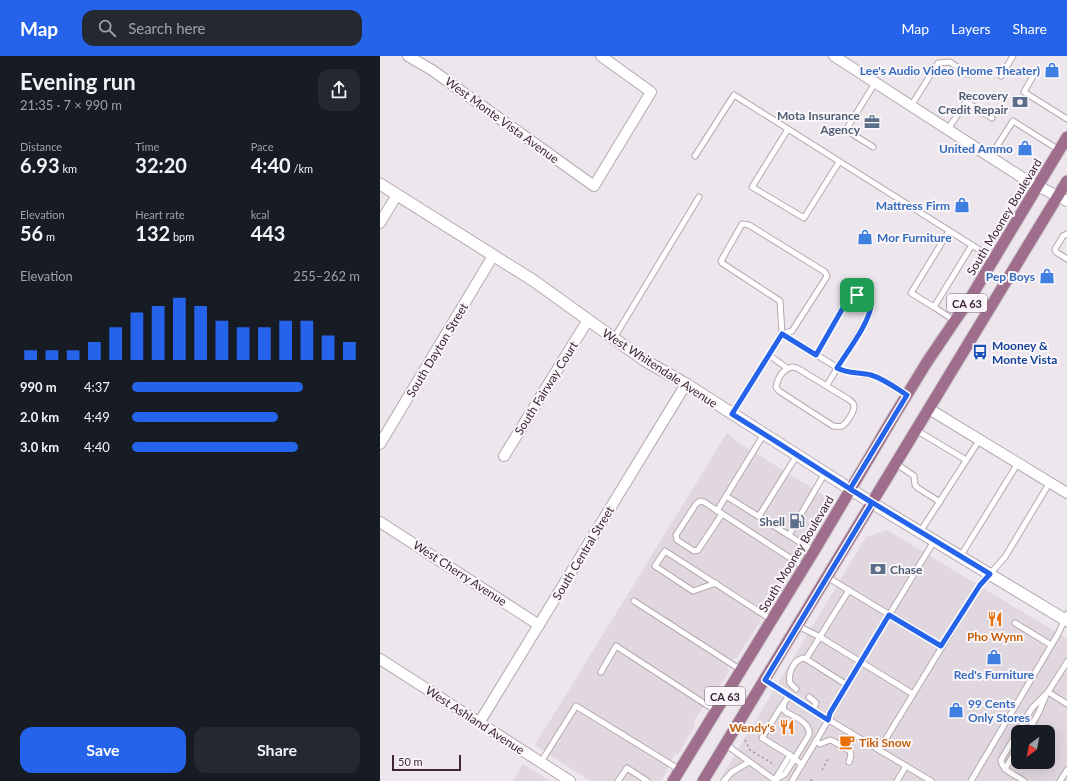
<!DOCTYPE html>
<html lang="en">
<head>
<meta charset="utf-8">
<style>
	body { margin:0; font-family:Lato,sans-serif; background:#242831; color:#f1f3f6; height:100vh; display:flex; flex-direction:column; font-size:15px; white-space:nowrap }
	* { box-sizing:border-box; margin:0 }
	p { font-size:13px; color:#9ea1a6 }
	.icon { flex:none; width:22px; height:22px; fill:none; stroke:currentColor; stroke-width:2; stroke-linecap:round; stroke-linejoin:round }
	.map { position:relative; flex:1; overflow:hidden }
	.drawer { display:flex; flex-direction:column; background:#171b24; width:380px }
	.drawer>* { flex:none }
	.needle { width:26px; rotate:212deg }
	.fabs { position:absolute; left:631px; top:669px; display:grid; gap:8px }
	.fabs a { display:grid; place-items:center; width:44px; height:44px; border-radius:8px; background:#171b24; box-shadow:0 4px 16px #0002; font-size:20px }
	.scale { position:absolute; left:12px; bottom:10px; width:69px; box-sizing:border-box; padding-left:4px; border:2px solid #3e2635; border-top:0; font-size:11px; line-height:14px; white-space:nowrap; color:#3e2635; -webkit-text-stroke:3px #faf6f9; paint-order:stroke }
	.pin { position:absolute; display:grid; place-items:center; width:34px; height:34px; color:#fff; margin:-17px; border-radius:8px; box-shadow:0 2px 6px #0006 }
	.round { display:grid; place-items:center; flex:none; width:42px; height:42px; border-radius:12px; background:#242831 }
	.summary { display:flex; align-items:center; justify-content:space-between; height:68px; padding:0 20px }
	h1 { font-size:22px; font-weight:700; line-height:30px }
	.metrics { display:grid; grid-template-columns:repeat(3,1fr); gap:6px; height:68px; padding:4px 20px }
	.metrics div { display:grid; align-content:center }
	.metrics b { font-size:20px; font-weight:700 }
	.metrics small { font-size:11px; font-weight:400 }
	.metrics p { font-size:11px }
	.chart { height:112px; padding:8px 20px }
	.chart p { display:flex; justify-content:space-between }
	.chart svg { width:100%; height:72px; margin-top:4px; stroke:#2563eb; stroke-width:6 }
	.primary-button { display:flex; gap:8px; margin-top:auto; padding:8px 20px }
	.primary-button a { flex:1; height:46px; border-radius:12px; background:#2563eb; color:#fff; font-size:16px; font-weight:700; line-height:46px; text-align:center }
	.primary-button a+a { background:#242831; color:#f1f3f6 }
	ul { padding:0 20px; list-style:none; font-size:13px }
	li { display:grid; grid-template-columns:64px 48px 1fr; align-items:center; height:30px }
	li i { height:10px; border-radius:5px; background:#2563eb }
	header { display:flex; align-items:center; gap:24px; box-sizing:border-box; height:56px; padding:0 20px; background:#2563eb; color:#fff }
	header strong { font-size:19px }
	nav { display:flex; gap:22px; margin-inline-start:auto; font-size:14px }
	.search { width:280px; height:36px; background:#242831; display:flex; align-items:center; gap:10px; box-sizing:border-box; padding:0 14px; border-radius:12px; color:#9ea1a6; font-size:15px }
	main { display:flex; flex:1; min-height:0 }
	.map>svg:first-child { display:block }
	.built { fill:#e1d7df; fill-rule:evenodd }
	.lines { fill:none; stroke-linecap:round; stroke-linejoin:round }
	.service-casing { stroke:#b5a9b1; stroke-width:7 }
	.minor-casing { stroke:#b5a9b1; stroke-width:12 }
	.tertiary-casing { stroke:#b5a9b1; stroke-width:13 }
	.primary-casing { stroke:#c9c2c6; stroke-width:13 }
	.path { stroke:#ae89a2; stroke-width:1.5; stroke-dasharray:2 3; stroke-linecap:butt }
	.service { stroke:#fff; stroke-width:5 }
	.minor { stroke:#fff; stroke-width:10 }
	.tertiary { stroke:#fff; stroke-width:11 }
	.primary { stroke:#9f6e8d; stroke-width:11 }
	.route-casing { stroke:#fff; stroke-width:8 }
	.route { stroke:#2563eb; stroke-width:5 }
	.labels { text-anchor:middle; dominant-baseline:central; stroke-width:4; stroke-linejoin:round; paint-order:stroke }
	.shield { fill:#faf6f9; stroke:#766470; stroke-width:1 }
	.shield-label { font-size:11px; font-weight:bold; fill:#3e2635 }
	.shop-label { font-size:12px; font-weight:bold; fill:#366cbe; stroke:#faf6f9; text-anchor:end }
	.service-label { font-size:12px; font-weight:bold; fill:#4e5e75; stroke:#faf6f9; text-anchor:end }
	.street-label { font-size:12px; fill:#3e2635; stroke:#faf6f9 }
	.transit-label { font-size:12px; font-weight:bold; fill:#164399; stroke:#faf6f9; text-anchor:start }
	.food-label { font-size:12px; font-weight:bold; fill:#c56008; stroke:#faf6f9 }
</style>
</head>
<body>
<header>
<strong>Map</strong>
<div class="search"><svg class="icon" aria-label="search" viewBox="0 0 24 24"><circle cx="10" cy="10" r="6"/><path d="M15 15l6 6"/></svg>Search here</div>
<nav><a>Map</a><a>Layers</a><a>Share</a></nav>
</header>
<main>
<section class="drawer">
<div class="summary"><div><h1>Evening run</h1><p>21:35 · 7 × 990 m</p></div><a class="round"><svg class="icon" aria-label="share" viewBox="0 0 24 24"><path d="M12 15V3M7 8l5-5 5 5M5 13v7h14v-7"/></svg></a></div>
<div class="metrics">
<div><p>Distance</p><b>6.93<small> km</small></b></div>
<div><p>Time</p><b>32:20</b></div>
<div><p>Pace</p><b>4:40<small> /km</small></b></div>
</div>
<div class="metrics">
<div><p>Elevation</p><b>56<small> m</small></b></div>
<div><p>Heart rate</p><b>132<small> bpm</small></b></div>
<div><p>kcal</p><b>443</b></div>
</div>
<div class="chart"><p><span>Elevation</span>255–262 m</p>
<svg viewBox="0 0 160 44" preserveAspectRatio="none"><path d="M5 44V38M15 44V38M25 44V38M35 44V33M45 44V24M55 44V15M65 44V11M75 44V6M85 44V11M95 44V20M105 44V24M115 44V24M125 44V20M135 44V20M145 44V29M155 44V33"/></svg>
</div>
<ul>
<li><b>990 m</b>4:37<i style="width:75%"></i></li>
<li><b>2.0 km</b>4:49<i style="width:64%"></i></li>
<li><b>3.0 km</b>4:40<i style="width:73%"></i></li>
</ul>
<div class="primary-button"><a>Save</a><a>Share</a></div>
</section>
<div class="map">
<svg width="687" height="725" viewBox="0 0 687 725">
	<rect width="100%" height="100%" fill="#ede6ec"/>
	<g class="built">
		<polygon points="347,377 359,387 442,438 447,443 448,449 447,455 422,497 416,498 410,506 411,508 391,542 391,546 387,552 383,553 379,559 381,564 357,602 353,603 348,611 349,615 334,640 330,641 314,665 315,670 298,698 294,699 287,712 287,715 281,725 210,725 155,689"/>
		<path d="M507 474 687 583V725H339L486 481ZM638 676H668V706H638Z"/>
		<polygon points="143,708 170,725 133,725"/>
	</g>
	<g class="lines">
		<defs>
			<g id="service">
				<polyline points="655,17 644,36 687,63"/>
				<polyline points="621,20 633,0"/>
				<polyline points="531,50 558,7 570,6 588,18"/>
				<polyline points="408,73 372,131 424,162 459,106"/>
				<polyline points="568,73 586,46 612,62"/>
				<polyline points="493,91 466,74 495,27"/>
				<polyline points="315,100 354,39 614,203"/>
				<polyline points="610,101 633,65 679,94"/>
				<polygon points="362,168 369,169 445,216 447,220 444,225 412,275 402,278 400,245 342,207 341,205"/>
				<polyline points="569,175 531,237 554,251 592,189"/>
				<polyline points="687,178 683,180 675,193 676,196 687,203"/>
				<polyline points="554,251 575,265"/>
				<polyline points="234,282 319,141"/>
				<polyline points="389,299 407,312"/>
				<path d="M436 299 464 249 472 239C480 238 486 242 491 249L489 260 447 329"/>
				<path d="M412 311 417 312 468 343C471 345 474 347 474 350 474 356 467 367 462 370 459 371 456 370 453 370L399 335 396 331C398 322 403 313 412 311Z"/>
				<polyline points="352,358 402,278 463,315 490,319 497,321 509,327 527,339"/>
				<polyline points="536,374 586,404"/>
				<polyline points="384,378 346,440 434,495"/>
				<polyline points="515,407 534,420 535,429 538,432 560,446"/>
				<polyline points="337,455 346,440"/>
				<polyline points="342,458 318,494 314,495 297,484 296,479 316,448 320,445 324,446 424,511"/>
				<polyline points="421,458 445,417"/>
				<polyline points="379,460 417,399"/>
				<polyline points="540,476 600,383"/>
				<polyline points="409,479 413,472"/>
				<polyline points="580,501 638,407"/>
				<polyline points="447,521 561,590"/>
				<polyline points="336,527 313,535 275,510 285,495 392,564"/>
				<polyline points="254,545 361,614"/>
				<polyline points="635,567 671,589"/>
				<polyline points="418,570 440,581 533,638"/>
				<polyline points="221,616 236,590 336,655"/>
				<polyline points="385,624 409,640 551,725"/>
				<polyline points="467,629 426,603 469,534"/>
				<path d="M416 633 410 627C408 617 413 605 423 602L426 603"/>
				<polyline points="668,636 687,648"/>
				<polyline points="409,640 399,654 382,682 410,699 421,708"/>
				<polyline points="429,641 434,645 436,647 433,654"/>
				<polyline points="650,672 659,656 666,639"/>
				<polyline points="436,685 448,664 450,657 554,485"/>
				<polyline points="345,688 396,725"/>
				<polyline points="499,694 590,545 600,529 625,501 670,426"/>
				<polyline points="161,706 196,650 300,714"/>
				<polyline points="625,713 638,691"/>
				<polyline points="396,722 410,699"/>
				<path d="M395 724 405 718 429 679C431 667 415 661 406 656L403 653 404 648"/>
				<polyline points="238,725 247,712 267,725"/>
				<polyline points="344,725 352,716 369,706"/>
				<polyline points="412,725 436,685 440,688 450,684 453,685 470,695 471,699 469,706"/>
				<polyline points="517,725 526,710"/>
				<polyline points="591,725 678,578 687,558"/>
				<path d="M644 725C636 719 622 715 621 704L652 652 668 636 687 606"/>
				<polyline points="680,725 687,714"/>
			</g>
			<g id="minor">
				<polyline points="28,0 52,14 214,130 271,36 221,0"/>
				<polyline points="454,0 646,124 687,145"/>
				<polyline points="0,167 17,139"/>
				<polyline points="549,353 687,437"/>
				<polyline points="0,388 113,200"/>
				<polyline points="124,400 208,264"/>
				<polyline points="0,466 159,569"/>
				<polyline points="0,603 190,725"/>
				<polyline points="99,667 306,328"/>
			</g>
			<polyline id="tertiary" points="0,128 154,225 264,304 306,328 492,447 687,565"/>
			<g id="primary">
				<polyline points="293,725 434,495 514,360 547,306 591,241 687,81"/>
				<polyline points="323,725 687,125"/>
			</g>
		</defs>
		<use href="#service" class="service-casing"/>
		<use href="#minor" class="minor-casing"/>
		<use href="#tertiary" class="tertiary-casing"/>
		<use href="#primary" class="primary-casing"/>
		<g class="path">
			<polyline points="365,684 370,694 395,709"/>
			<polyline points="442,714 449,701"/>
			<polyline points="431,725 432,723"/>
		</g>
		<use href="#service" class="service"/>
		<use href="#minor" class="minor"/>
		<use href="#tertiary" class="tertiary"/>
		<use href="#primary" class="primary"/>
	</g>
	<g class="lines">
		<defs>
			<path id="route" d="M477 239H472L468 243 436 299 402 278 352 358C399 387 445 417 492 447L385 624 448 664 450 657 509 559 561 590 600 529 610 518 470 433 527 339C516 332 504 323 491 319 479 316 468 318 457 312 467 296 490 266 491 249L488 245 477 239"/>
		</defs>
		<use href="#route" class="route-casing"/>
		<use href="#route" class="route"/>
	</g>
	<defs>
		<symbol id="shop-bare" viewBox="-9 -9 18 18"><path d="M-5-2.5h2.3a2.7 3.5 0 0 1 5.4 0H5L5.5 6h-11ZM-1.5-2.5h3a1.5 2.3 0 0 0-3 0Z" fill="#3f7fe0" stroke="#faf6f9" stroke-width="2.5" paint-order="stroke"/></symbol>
		<symbol id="bank-bare" viewBox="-9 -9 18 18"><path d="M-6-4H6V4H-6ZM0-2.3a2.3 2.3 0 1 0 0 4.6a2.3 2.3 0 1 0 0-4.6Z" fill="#5c6f8a" stroke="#faf6f9" stroke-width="2.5" paint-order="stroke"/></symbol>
		<symbol id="office-bare" viewBox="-9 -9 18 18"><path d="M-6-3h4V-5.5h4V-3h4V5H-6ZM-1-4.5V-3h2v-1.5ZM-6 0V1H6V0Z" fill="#5c6f8a" stroke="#faf6f9" stroke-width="2.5" paint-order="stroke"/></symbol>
		<symbol id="bus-bare" viewBox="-9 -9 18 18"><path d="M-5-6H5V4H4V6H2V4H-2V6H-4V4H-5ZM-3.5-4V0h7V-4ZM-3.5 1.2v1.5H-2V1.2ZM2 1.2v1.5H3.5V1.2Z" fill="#1a4fb4" stroke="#faf6f9" stroke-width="2.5" paint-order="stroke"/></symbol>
		<symbol id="fuel-bare" viewBox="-9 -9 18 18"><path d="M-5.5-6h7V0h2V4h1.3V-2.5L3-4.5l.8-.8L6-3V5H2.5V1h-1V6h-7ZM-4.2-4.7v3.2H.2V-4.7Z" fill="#5c6f8a" stroke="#faf6f9" stroke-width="2.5" paint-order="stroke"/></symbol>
		<symbol id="restaurant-bare" viewBox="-9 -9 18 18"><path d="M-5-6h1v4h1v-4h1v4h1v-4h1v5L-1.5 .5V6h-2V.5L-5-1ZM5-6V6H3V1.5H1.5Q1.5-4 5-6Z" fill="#e8710a" stroke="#faf6f9" stroke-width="2.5" paint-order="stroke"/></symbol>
		<symbol id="cafe-bare" viewBox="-9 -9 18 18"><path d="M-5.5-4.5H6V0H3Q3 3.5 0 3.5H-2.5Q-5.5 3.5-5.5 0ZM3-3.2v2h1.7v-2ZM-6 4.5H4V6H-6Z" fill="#e8710a" stroke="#faf6f9" stroke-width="2.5" paint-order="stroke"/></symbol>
	</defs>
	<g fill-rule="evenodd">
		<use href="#shop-bare" x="661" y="3" width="22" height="22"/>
		<use href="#bank-bare" x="629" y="35" width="22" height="22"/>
		<use href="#office-bare" x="481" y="55" width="22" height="22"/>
		<use href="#shop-bare" x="634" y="81" width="22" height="22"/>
		<use href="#shop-bare" x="571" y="138" width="22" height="22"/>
		<use href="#shop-bare" x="474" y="170" width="22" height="22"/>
		<use href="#shop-bare" x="656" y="209" width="22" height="22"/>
		<use href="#bus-bare" x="589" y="285" width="22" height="22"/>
		<use href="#fuel-bare" x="406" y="454" width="22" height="22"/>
		<use href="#bank-bare" x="487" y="502" width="22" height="22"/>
		<use href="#restaurant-bare" x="604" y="552" width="22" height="22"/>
		<use href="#shop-bare" x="603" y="590" width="22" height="22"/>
		<use href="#shop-bare" x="565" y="643" width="22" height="22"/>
		<use href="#restaurant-bare" x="396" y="660" width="22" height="22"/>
		<use href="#cafe-bare" x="456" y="675" width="22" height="22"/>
	</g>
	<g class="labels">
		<g class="shield">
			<rect x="567" y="238" width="40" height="18" rx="3"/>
			<rect x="325" y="631" width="40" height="18" rx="3"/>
		</g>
		<g class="shield-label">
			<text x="587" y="247">CA 63</text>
			<text x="345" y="640">CA 63</text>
		</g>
		<g class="shop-label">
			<text x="660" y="14">Lee's Audio Video (Home Theater)</text>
			<text x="633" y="92">United Ammo</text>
			<text x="570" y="149">Mattress Firm</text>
			<text x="497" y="181" text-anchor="start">Mor Furniture</text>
			<text x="655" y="220">Pep Boys</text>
			<text x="614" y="618" text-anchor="middle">Red's Furniture</text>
			<text x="588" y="647" text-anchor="start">99 Cents<tspan x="588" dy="14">Only Stores</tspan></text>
		</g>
		<g class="service-label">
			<text x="628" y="39">Recovery<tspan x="628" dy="14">Credit Repair</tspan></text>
			<text x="480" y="59">Mota Insurance<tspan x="480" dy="14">Agency</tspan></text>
			<text x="405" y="465">Shell</text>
			<text x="510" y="513" text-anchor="start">Chase</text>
		</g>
		<g class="street-label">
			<text transform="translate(122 64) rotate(36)">West Monte Vista Avenue</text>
			<text transform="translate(624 161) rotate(-59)">South Mooney Boulevard</text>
			<text transform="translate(57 294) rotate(-59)">South Dayton Street</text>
			<text transform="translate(280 312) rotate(33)">West Whitendale Avenue</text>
			<text transform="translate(166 332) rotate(-58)">South Fairway Court</text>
			<text transform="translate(203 497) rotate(-59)">South Central Street</text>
			<text transform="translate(416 498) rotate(-59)">South Mooney Boulevard</text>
			<text transform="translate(80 517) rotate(33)">West Cherry Avenue</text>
			<text transform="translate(95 664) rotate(33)">West Ashland Avenue</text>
		</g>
		<g class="transit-label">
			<text x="612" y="289">Mooney &amp;<tspan x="612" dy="14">Monte Vista</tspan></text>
		</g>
		<g class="food-label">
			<text x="615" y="580">Pho Wynn</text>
			<text x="395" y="671" text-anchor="end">Wendy's</text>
			<text x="479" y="686" text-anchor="start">Tiki Snow</text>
		</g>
	</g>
</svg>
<div class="fabs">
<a><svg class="needle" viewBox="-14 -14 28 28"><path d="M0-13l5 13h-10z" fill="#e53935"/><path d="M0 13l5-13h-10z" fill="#9ea1a6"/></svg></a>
</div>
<div class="scale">50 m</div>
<div class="pin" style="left:477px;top:239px;background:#1e9e55"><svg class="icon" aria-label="arrive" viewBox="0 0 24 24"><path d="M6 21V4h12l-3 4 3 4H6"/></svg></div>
</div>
</main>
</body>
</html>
